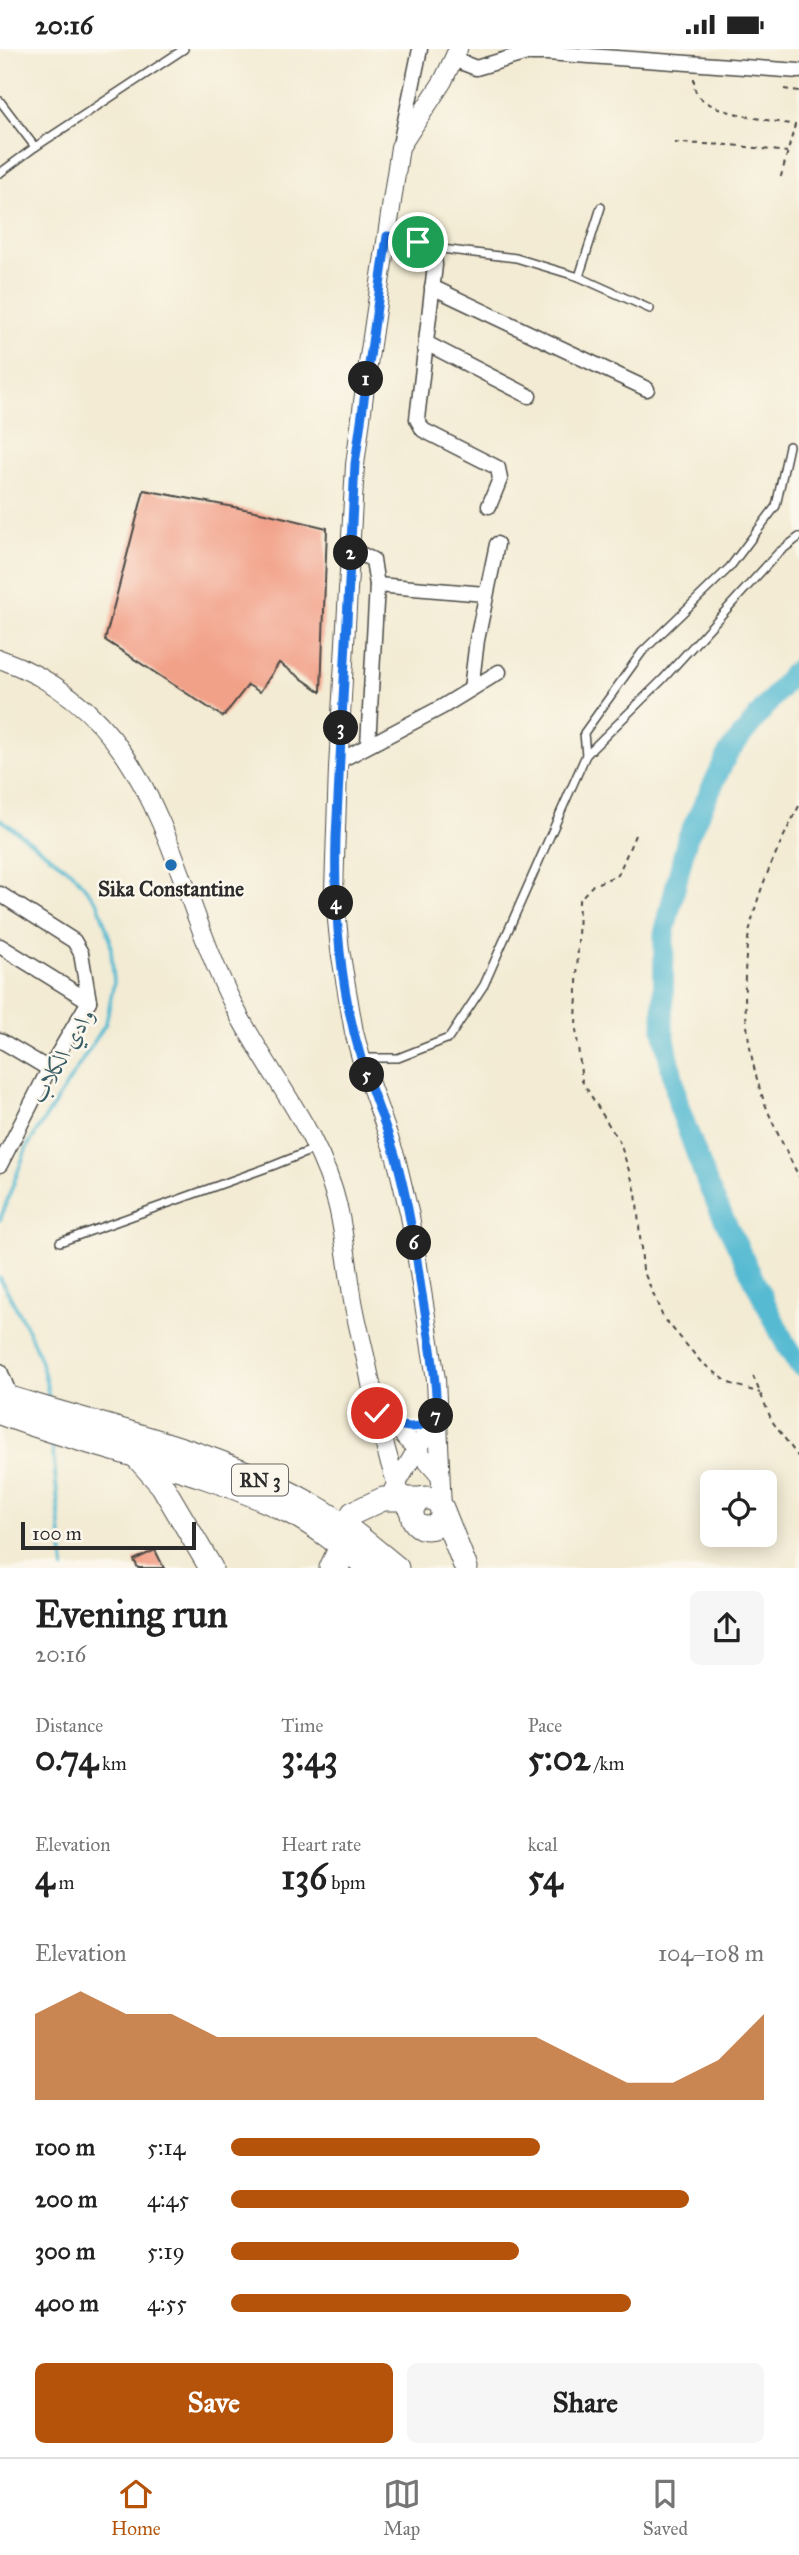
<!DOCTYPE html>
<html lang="en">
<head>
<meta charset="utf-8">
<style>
	body { margin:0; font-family:"IM FELL Great Primer",Amiri,serif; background:#f6f6f6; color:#222; height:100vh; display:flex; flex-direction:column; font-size:26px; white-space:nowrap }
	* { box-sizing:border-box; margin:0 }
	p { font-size:23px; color:#767676 }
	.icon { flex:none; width:38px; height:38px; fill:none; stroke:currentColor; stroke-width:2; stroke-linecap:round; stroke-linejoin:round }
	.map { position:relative; height:1519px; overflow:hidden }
	.panel { display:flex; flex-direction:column; background:#fff; flex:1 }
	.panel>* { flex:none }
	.buttons { position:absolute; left:700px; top:1421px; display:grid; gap:14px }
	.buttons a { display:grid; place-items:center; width:77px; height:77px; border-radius:10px; background:#fff; box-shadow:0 4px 18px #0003; font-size:35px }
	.scale { position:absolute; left:21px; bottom:18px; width:175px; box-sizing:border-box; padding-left:7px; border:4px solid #2b2b2b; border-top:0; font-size:19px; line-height:24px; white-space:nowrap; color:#2b2b2b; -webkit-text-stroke:5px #fbf7ec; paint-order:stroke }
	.pin { position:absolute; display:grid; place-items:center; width:60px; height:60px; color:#fff; margin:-30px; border:4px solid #fff; border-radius:50%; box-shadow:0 2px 7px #0007 }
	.km { position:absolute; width:35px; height:35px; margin:-18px; border-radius:50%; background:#222; color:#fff; font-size:19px; line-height:35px; text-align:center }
	.round { display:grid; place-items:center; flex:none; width:74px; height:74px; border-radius:10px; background:#f6f6f6 }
	.overview { display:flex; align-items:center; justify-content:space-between; height:119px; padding:0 35px }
	h1 { font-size:38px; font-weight:700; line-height:52px }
	.figures { display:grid; grid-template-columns:repeat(3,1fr); gap:10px; height:119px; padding:7px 35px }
	.figures div { display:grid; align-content:center }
	.figures b { font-size:35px; font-weight:700 }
	.figures small { font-size:19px; font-weight:400 }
	.figures p { font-size:19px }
	.chart { height:196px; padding:14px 35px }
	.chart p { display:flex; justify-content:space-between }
	.chart svg { width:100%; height:126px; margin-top:7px; fill:#b45309; opacity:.7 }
	.action { display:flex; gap:14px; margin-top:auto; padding:14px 35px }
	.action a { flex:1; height:80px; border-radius:10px; background:#b45309; color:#fff; font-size:28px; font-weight:700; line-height:80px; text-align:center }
	.action a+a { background:#f6f6f6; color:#222 }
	ul { padding:0 35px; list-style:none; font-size:23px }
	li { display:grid; grid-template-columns:112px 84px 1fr; align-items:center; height:52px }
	li i { height:18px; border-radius:9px; background:#b45309 }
	.status { display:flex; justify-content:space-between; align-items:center; height:49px; padding:0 35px; background:#fff; direction:ltr }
	.status svg { height:19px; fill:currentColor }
	.tab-bar { display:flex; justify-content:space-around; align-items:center; height:98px; border-top:2px solid #e0e0e0; background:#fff; font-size:19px; color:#767676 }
	.tab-bar a { display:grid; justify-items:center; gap:4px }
	.tab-bar .active { color:#b45309 }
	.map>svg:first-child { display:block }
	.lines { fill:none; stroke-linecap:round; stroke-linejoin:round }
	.stream { stroke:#54bad2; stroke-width:3.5 }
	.river { stroke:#54bad2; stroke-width:21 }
	.building { fill:#f2a189 }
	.service-casing { stroke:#494844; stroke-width:10 }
	.minor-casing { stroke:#494844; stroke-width:17 }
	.tertiary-casing { stroke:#494844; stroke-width:20 }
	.trunk-casing { stroke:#494844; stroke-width:25 }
	.path { stroke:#494844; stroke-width:2; stroke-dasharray:5 5; stroke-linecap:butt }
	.service { stroke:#fff; stroke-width:7 }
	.minor { stroke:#fff; stroke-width:14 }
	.tertiary { stroke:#fff; stroke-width:18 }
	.trunk { stroke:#fff; stroke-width:23 }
	.route-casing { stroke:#fff; stroke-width:14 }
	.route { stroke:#1a73e8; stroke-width:9 }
	.poi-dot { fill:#1f6fb2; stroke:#fbf7ec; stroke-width:2.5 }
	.labels { text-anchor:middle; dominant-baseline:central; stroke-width:5; stroke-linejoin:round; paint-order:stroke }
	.shield { fill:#fbf7ec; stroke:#696865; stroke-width:2 }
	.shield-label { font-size:19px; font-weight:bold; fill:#2b2b2b }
	.poi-label { font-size:21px; font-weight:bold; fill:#2b2b2b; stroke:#fbf7ec }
	.water-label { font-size:23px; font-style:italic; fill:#395d65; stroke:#fbf7ec }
</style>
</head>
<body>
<div class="status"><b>20:16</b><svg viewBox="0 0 49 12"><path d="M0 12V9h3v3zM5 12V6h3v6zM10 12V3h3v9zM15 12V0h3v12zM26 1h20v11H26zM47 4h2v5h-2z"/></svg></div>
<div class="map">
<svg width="799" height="1519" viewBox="0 0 799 1519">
	<rect width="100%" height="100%" fill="#fbf7ec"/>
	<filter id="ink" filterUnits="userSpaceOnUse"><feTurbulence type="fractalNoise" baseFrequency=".0143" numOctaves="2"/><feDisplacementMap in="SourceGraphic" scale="14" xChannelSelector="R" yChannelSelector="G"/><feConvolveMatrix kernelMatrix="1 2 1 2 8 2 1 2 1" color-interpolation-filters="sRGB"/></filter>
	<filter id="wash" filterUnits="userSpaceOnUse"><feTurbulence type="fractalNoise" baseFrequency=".00686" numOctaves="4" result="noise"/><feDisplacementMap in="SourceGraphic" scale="28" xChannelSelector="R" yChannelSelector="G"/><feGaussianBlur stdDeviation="1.57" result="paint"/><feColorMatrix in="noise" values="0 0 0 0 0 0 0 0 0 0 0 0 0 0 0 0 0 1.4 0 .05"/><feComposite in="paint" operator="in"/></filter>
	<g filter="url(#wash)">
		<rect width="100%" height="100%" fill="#f3ebd3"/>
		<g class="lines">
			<g class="stream">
				<polyline points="0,770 73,824 98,854 110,890 114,933 106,974 27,1098 0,1171"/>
				<path d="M0 1229C21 1268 46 1308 49 1353"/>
				<polyline points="52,1392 64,1519"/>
			</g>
			<polyline class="river" points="799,619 791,626 728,704 687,790 664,885 663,980 679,1058 709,1139 787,1298 799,1316"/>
		</g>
		<g id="blocks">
			<g class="building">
				<polygon points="144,441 265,464 327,479 321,643 279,614 260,643 248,636 223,668 105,591"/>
				<polygon points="155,1501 164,1519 138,1519 134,1511"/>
			</g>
		</g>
	</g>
	<g filter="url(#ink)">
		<use href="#blocks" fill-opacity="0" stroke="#494844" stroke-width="2"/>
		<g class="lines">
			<defs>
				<g id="service">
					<polyline points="0,52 35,98"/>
					<polyline points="0,124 35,98 184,0"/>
					<polyline points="433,199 516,209 579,228 601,158"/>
					<polyline points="579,228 650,260"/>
					<polyline points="586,706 584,684 642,603 730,518 776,457 789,397"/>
					<polyline points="361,1009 398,1009 449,989 484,936 586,706 663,630 778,504 799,488"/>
					<polyline points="60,1193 272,1117 317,1099"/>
				</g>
				<g id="minor">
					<polyline points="453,10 476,19 527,4 547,4 799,22"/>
					<polyline points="401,91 420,0"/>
					<path d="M387 187 427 195C435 201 434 207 435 216L417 370 423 381 498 419 500 430 489 457"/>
					<polyline points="432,238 647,340"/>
					<polyline points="426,294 529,347"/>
					<polyline points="351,500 373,511 377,536 368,696"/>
					<polyline points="377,536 485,545"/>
					<polyline points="471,640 477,591 497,495"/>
					<polyline points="339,712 442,658 499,623"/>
					<polyline points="0,845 74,892 81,904 89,952 49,1020 0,1116"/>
					<polyline points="0,897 89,952"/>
					<polyline points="0,991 49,1020"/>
					<polyline points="0,1322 11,1349"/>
				</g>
				<g id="tertiary">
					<path d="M0 610C162 668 167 825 234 957 268 1025 320 1082 338 1158 345 1189 348 1221 353 1252 358 1280 366 1307 371 1335 381 1381 390 1429 413 1471"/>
					<polyline points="377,1364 402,1384 440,1427"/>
					<polyline points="393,1441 437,1366"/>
					<polyline points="442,1459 436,1330 410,1167 396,1109 361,1009 354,983 340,901 334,841 338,719 355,416 367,322 400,98 443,32 458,0"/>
				</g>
				<g id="trunk">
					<path d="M0 1346C104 1379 216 1401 312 1456 343 1473 370 1497 397 1519"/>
					<path d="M0 1364C95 1400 199 1417 290 1463 319 1478 344 1499 369 1519"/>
					<polyline points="137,1408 162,1436 211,1519"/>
					<circle cx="427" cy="1464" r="15"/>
					<polyline points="442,1459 466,1519"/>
					<polyline points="353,1464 383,1450 420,1450"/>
					<polyline points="331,1519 337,1506 338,1519"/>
				</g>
			</defs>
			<use href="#service" class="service-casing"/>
			<use href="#minor" class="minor-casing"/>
			<use href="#tertiary" class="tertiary-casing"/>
			<use href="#trunk" class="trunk-casing"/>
			<g class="path">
				<path d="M694 29C694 34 694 41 697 45 711 65 771 71 795 76L780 131"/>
				<polyline points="784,40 799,42"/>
				<polyline points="674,94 732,96 787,103"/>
				<path d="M799 757C780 794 762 831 752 871 740 917 744 984 757 1030 766 1064 784 1097 799 1128"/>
				<polyline points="635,786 618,826 593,836 579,851 576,980 582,1032 620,1094 636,1143 643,1221 663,1268 701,1313 729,1334 760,1344"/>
				<polyline points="753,1327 772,1372 799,1409"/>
			</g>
			<use href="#service" class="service"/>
			<use href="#minor" class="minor"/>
			<use href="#tertiary" class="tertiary"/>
			<use href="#trunk" class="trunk"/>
		</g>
	</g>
	<g class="lines" filter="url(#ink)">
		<defs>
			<path id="route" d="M377 1364C396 1379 419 1385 437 1366 436 1323 428 1281 421 1239 415 1195 408 1152 396 1109 386 1075 371 1043 361 1009 340 940 334 860 336 788L355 415 387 187 418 193"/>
		</defs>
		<use href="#route" class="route-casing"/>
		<use href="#route" class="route"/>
	</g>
	<circle class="poi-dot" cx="171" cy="816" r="7"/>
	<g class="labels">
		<rect class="shield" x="232" y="1415.5" width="56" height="31" rx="5"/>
		<g class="shield-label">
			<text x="260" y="1431">RN 3</text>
		</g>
		<g class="poi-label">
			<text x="171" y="840">Sika Constantine</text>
		</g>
		<g class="water-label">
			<text transform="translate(62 1006) rotate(-60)">وادي الكلاب</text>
		</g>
	</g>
</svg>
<div class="buttons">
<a><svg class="icon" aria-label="locate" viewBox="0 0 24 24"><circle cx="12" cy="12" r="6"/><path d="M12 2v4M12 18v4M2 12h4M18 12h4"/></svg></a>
</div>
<div class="scale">100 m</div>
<div class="pin" style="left:418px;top:193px;background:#1e9e55"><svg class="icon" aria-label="arrive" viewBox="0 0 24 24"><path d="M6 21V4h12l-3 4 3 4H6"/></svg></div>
<div class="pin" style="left:377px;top:1364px;background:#d93025"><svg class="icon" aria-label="check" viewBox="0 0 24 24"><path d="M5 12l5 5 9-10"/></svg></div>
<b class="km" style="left:366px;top:330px">1</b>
<b class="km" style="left:351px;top:504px">2</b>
<b class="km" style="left:341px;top:679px">3</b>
<b class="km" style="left:336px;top:854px">4</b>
<b class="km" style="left:367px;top:1026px">5</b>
<b class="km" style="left:414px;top:1194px">6</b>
<b class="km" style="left:436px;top:1367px">7</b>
</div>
<section class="panel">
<div class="overview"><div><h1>Evening run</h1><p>20:16</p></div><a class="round"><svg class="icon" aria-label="share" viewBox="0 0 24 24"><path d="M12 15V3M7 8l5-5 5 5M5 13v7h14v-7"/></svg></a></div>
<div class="figures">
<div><p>Distance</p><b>0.74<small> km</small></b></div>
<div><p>Time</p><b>3:43</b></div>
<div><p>Pace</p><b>5:02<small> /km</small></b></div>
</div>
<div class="figures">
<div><p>Elevation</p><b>4<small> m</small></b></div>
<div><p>Heart rate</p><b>136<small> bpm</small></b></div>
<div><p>kcal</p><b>54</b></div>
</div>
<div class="chart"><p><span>Elevation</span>104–108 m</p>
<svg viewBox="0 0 160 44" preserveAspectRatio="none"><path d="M0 44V14L10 6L20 14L30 14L40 22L50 22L60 22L70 22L80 22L90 22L100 22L110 22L120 30L130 38L140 38L150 30L160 14V44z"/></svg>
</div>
<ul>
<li><b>100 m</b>5:14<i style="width:58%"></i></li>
<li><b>200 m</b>4:45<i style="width:86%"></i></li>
<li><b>300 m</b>5:19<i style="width:54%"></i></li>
<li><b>400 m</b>4:55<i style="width:75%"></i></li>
</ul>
<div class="action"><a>Save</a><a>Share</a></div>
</section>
<nav class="tab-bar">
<a class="active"><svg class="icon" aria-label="home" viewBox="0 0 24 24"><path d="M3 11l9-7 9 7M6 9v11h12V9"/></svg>Home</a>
<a><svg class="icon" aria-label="map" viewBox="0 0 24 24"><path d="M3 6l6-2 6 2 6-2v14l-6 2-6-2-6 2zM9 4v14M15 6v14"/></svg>Map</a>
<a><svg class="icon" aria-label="saved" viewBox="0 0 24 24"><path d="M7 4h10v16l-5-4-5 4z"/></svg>Saved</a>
</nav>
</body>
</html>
